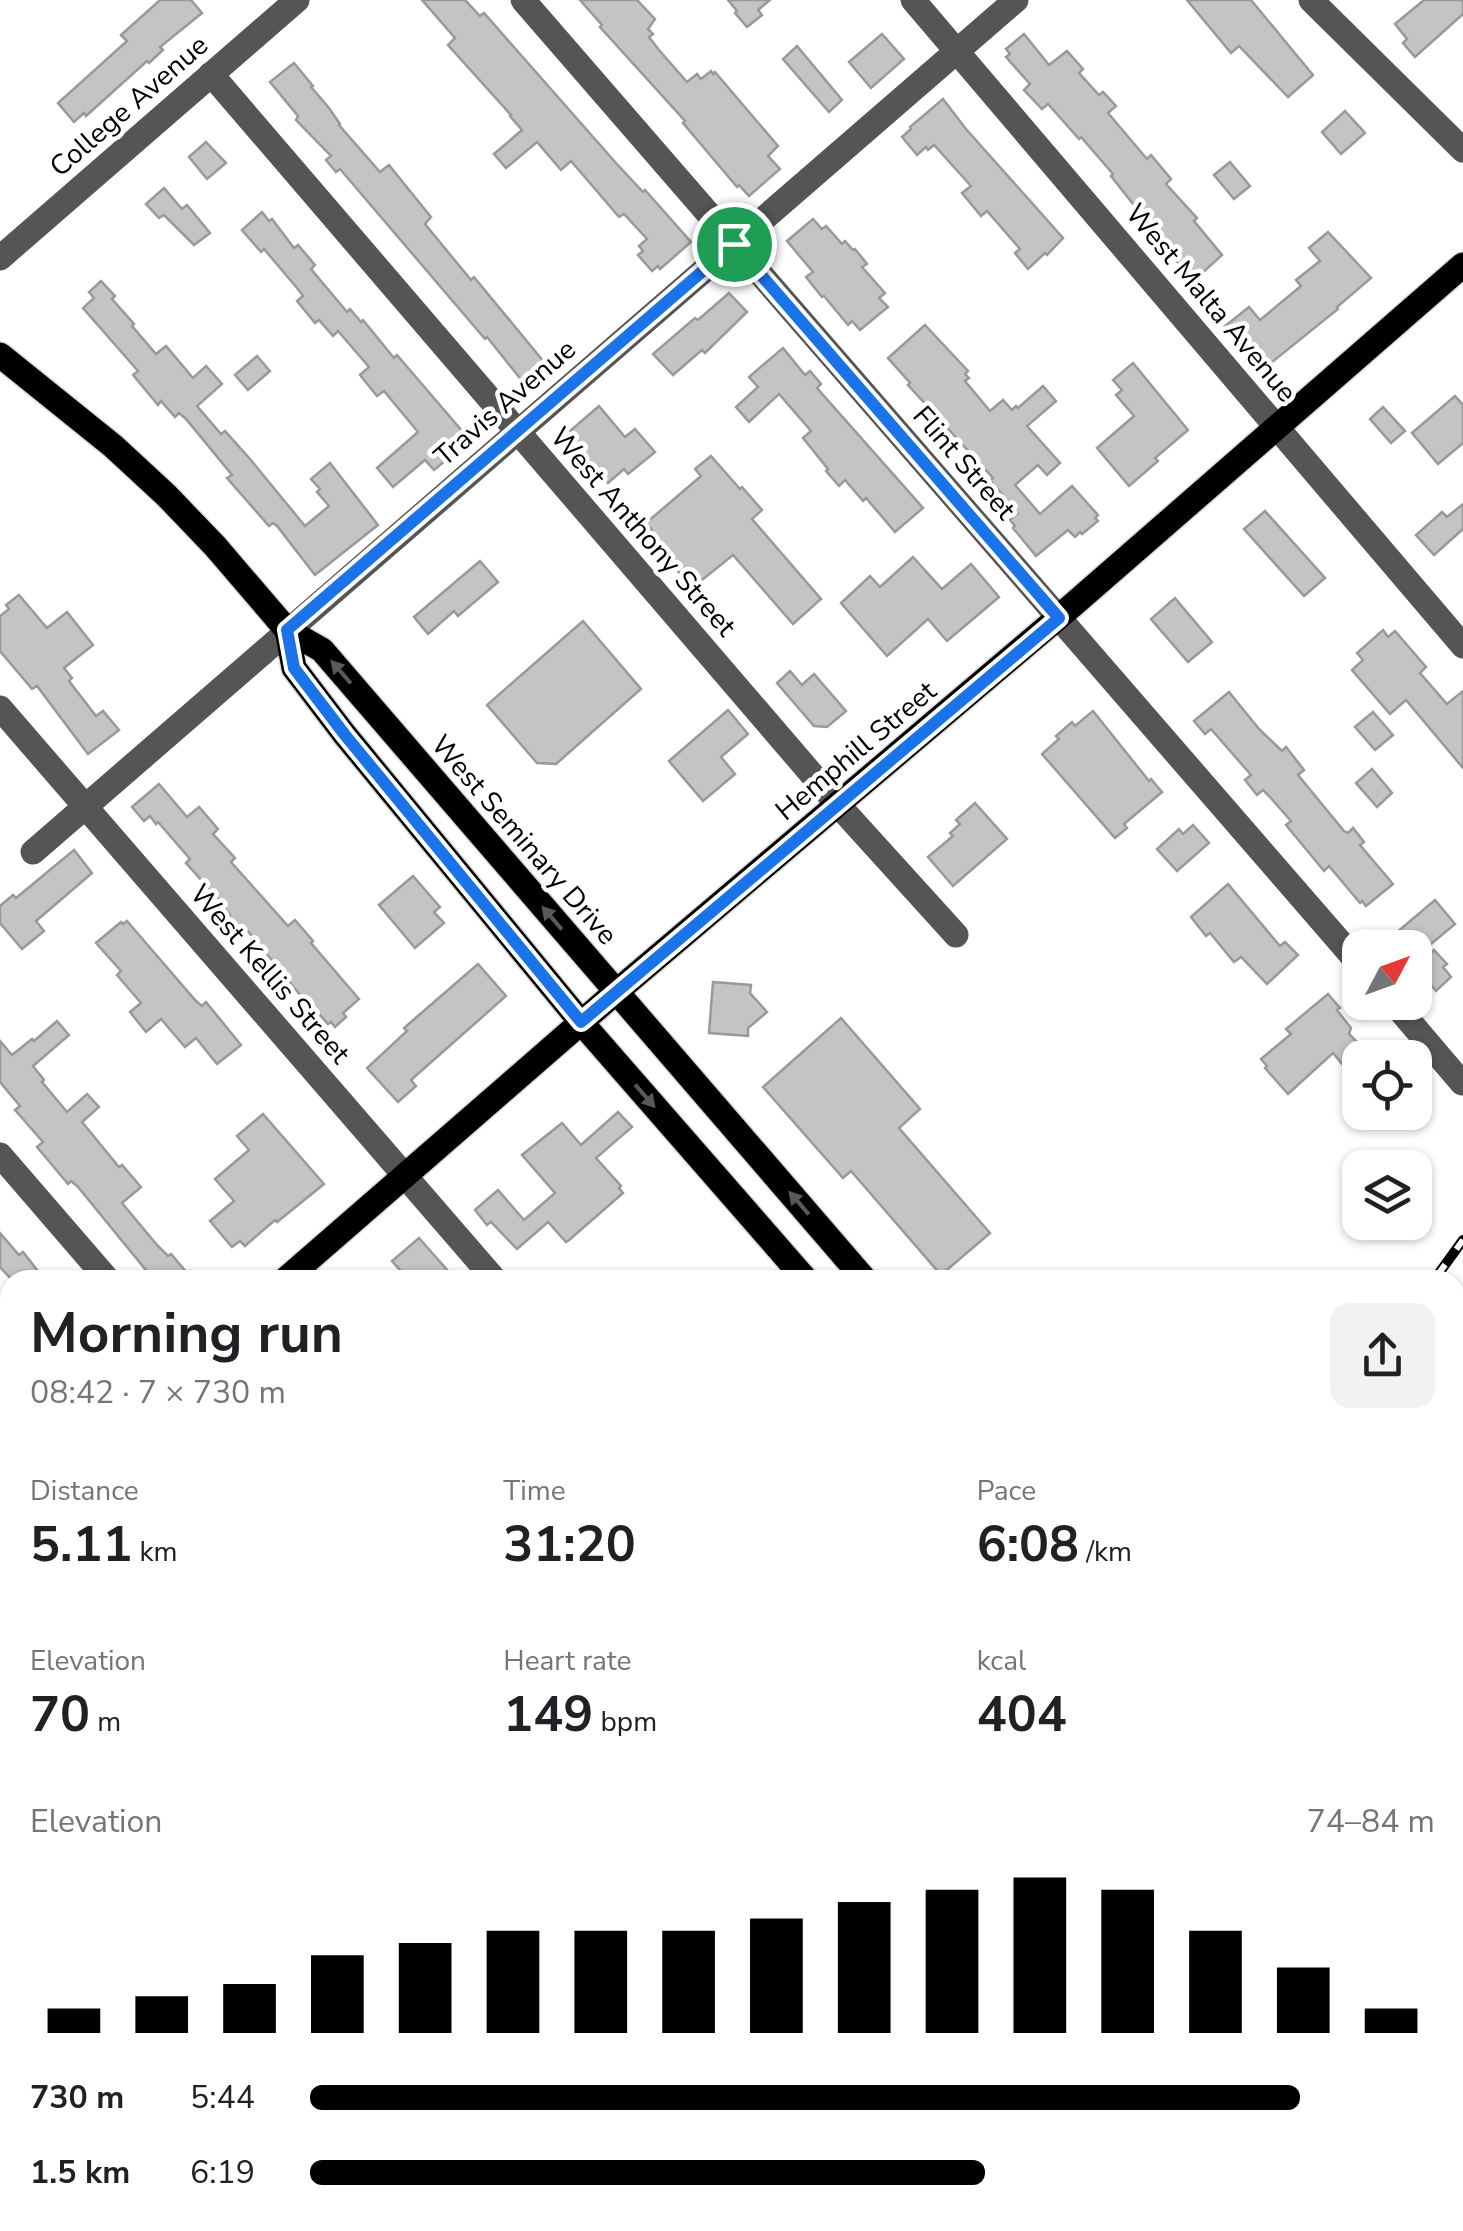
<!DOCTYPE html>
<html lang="en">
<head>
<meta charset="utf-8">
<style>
	body { margin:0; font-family:"Nunito Sans",sans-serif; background:#f2f2f2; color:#202124; height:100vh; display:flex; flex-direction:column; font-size:38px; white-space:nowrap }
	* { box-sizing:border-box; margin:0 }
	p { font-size:32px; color:#757577 }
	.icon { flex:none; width:55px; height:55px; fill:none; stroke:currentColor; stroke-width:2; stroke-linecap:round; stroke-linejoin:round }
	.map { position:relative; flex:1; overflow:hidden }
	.details { position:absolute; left:0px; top:1270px; width:1465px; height:962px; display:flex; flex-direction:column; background:#fff; border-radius:30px 30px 0 0; box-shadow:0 2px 8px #0004 }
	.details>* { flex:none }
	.needle { width:65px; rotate:49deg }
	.tools { position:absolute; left:1342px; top:930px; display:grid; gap:20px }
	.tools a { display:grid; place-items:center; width:90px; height:90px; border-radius:20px; background:#fff; box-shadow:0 2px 8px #0004; font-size:50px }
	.pin { position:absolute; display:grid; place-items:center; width:85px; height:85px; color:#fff; margin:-42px; border:5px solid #fff; border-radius:50%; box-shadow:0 2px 10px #0007 }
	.round { display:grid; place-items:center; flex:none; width:105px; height:105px; border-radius:20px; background:#f2f2f2 }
	.headline { display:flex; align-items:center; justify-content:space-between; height:170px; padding:0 30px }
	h1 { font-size:55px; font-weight:700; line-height:75px }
	.stats { display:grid; grid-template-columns:repeat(3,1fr); gap:15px; height:170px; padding:10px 30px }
	.stats div { display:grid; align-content:center }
	.stats b { font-size:50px; font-weight:700 }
	.stats small { font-size:28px; font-weight:400 }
	.stats p { font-size:28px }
	.chart { height:280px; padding:20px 30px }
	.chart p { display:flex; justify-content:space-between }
	.chart svg { width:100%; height:180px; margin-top:10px; stroke:#000; stroke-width:6 }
	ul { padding:0 30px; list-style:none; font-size:32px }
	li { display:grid; grid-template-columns:160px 120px 1fr; align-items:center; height:75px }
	li i { height:25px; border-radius:12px; background:#000 }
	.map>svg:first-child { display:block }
	.building { fill:#c4c4c4; stroke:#999; stroke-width:2.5 }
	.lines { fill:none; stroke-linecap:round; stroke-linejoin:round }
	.major-casing { stroke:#dbdbdb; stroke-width:28 }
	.minor { stroke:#555; stroke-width:25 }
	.major { stroke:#000; stroke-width:25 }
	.rail-casing { stroke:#000; stroke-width:10 }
	.rail { stroke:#fff; stroke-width:6; stroke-dasharray:19; stroke-linecap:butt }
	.oneway { fill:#595959 }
	.route-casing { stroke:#fff; stroke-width:20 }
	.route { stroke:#1a73e8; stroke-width:12 }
	.labels { text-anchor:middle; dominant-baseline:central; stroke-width:9; stroke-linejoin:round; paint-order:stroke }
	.street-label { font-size:28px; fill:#000; stroke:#fff }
</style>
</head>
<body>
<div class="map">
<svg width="1463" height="2231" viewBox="0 0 1463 2231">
	<rect width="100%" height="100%" fill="#fff"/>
	<g class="building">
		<polygon points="160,0 191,0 202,13 160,47 163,50 149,63 147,61 86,116 84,113 74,122 58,103 127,41 121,35"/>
		<polygon points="422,0 465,0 480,16 484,13 616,163 643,192 645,190 691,242 660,269 658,266 652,271 638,255 643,251 639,246 647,239 624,214 619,217 571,161 561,170 537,142 506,168 494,154 522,130 510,116 511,115 448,45 455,38"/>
		<polygon points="580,0 637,0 655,19 648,29 653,34 649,37 659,50 687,82 697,74 701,79 711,71 713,74 715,72 778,146 768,156 780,169 749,196 739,185 737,187 683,123 685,121 600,27 602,25"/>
		<polygon points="728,0 770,0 758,10 762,15 747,27 735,13 737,11"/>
		<polygon points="1187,0 1251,0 1313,75 1288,97 1239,46 1231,53"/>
		<polygon points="1424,0 1463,0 1463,14 1415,57 1403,43 1407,39 1395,24"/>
		<polygon points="882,34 904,59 871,88 849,62"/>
		<polygon points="1024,34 1049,65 1067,51 1083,69 1079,73 1099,95 1103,92 1116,106 1108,113 1147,159 1151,155 1171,179 1166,184 1197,218 1194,221 1222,255 1197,278 1186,265 1183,268 1153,236 1156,233 1111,176 1113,174 1081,137 1079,139 1048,104 1042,109 1024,90 1030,84 1006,57 1010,54 1006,49"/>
		<polygon points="797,46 842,100 829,112 783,59"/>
		<polygon points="294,63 313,86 311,87 329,108 340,124 339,125 380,172 389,165 401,180 431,217 425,224 471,280 474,277 549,368 527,387 487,337 485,339 346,176 340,169 336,172 326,160 331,156 296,120 298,116 270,82"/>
		<polygon points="943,99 966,129 1063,238 1047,255 1045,253 1028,269 1015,253 1020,249 987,211 981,216 962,193 971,186 934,145 928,150 926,147 917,155 902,137 911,129 910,127"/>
		<polygon points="1345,111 1365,133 1341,154 1322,132"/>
		<polygon points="206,142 226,163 207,179 189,157"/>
		<polygon points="1230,162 1250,186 1234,199 1214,175"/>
		<polygon points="164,188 182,209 187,205 210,233 194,245 164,215 159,218 146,204"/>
		<polygon points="262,212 269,221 272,219 294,248 298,245 315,265 311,269 347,312 350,309 361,322 363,320 394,358 397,355 463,432 460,434 467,442 434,470 425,460 393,487 377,468 418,432 384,391 377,396 360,375 369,367 338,331 333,336 319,320 315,323 297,301 303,296 297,288 264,249 261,252 242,230"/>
		<polygon points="813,219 822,229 826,226 842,244 845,241 853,250 855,249 867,264 862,267 885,293 879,298 888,307 860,330 852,321 848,325 824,296 822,297 806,277 813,272 787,241"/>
		<polygon points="1328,232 1371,278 1337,307 1338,309 1261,371 1224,327 1249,307 1260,320 1301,286 1296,280 1320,261 1309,248"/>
		<polygon points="101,281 115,296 112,299 134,324 132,326 156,354 166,346 193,378 206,366 222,384 197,406 221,434 225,431 250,459 305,526 329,506 317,492 320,489 311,479 330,463 378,525 315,575 277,526 273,523 269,526 227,478 232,475 186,419 179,413 175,417 161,401 158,405 133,375 138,371 83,308 94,298 89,292"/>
		<polygon points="729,293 747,312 705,353 702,350 673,375 653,354 695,318 698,320"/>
		<polygon points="925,325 968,371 965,374 969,378 965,381 990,411 1003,400 1012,410 1016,406 1018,408 1043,386 1056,401 1027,426 1060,463 1047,475 1038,465 1015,485 1040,514 1072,486 1098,515 1095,518 1098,521 1082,534 1080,532 1075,537 1068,530 1036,556 1013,528 1015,526 1010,520 1018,513 990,480 993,478 908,385 910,383 888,358"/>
		<polygon points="783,348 805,375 810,371 821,384 817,388 923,508 895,532 866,498 863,501 845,480 839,486 826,471 828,469 803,438 811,431 779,394 749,422 736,407 758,387 749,377"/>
		<polygon points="257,356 270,371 248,390 235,375"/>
		<polygon points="1133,363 1188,430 1155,458 1158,461 1129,486 1097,448 1134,416 1116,395 1122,390 1113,380"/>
		<polygon points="1455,396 1463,405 1463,443 1438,464 1412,433"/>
		<polygon points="599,406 625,437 635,429 655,452 628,474 624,469 608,483 572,439 574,437 570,431"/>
		<polygon points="1383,407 1405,431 1391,443 1370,419"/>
		<polygon points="711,456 740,489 742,487 762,510 752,519 821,599 793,624 733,555 697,584 691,576 686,581 647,534 652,530 646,523 701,476 695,469"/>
		<polygon points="1463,504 1463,529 1434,555 1416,535 1442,512 1447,517"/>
		<polygon points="1265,511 1325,578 1304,596 1244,529"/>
		<polygon points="913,557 942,589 971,564 999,597 947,641 928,619 887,656 841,603 870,576 880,587"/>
		<polygon points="480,561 498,582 458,616 454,611 428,634 414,617"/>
		<polygon points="19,595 47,628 67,612 93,645 64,668 72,678 69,681 96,716 103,711 119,730 88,754 37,686 32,689 0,651 0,616 9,609 6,605"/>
		<polygon points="1175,598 1212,642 1188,662 1151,619"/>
		<polygon points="583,621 641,689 556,764 537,763 487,705"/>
		<polygon points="1383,630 1388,637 1395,631 1426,667 1420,673 1447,704 1463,691 1463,768 1406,700 1390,714 1352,670 1363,660 1357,653"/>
		<polygon points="790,671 802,685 814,674 846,711 827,727 814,726 777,683"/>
		<polygon points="1229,692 1259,729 1282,751 1286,747 1304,770 1298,775 1344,831 1348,833 1353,828 1364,842 1360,845 1393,884 1366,906 1362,901 1360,903 1329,866 1324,871 1286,825 1291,821 1270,797 1263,790 1257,795 1245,780 1251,775 1211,729 1205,734 1194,721"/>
		<polygon points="728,710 748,734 721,757 735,774 703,801 669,761"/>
		<polygon points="1093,711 1149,781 1151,779 1162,792 1124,824 1127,828 1115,838 1042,754 1059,739 1056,736 1072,722 1075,726"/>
		<polygon points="1373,712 1393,735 1375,750 1355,727"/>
		<polygon points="1372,769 1392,793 1377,807 1356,783"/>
		<polygon points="159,784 187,817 199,807 218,829 213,834 235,858 231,862 288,926 295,920 313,941 311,943 359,999 343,1013 346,1017 335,1027 331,1022 328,1024 302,995 301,996 247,930 242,934 228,917 230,915 220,901 186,863 190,859 158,822 156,824 150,816 144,821 132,807"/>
		<polygon points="975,803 1007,839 953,886 928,857 953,836 950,833 960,824 956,820"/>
		<polygon points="1193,825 1209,843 1177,871 1157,849 1179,829 1183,834"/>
		<polygon points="74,850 92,873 36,921 44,931 22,949 0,923 0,906 13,895 16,898"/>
		<polygon points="413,876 440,907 434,912 444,923 415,948 379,905"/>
		<polygon points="1228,884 1280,946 1285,942 1298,955 1267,984 1241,957 1234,962 1210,933 1206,936 1191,917"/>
		<polygon points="1435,900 1455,924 1426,948 1397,948 1389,939"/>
		<polygon points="127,921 196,1001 202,1006 206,1002 241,1045 217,1064 196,1038 185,1047 161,1019 146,1032 130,1012 141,1003 117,975 121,971 96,943 121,922 123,924"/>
		<polygon points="1434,950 1447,964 1443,967 1451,977 1436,991 1431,985 1428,988 1415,973 1415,967"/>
		<polygon points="478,964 506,996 411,1080 416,1086 398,1102 367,1068 407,1031 404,1028"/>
		<polygon points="713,982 751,985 750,993 767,1012 748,1028 748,1036 709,1033"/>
		<polygon points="1328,994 1340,1008 1337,1010 1351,1028 1349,1034 1373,1058 1360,1058 1360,1086 1333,1053 1288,1094 1265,1068 1267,1066 1261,1059 1291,1034 1286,1029"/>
		<polygon points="841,1018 920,1109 899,1128 990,1233 941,1275 851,1171 843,1178 763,1087"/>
		<polygon points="57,1021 69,1035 33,1066 44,1080 42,1082 67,1112 87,1094 99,1107 82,1122 119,1167 122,1165 141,1187 122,1203 157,1245 168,1256 171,1254 193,1280 154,1280 78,1187 71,1181 68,1184 37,1147 43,1142 15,1110 20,1106 0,1082 0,1041 12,1055 32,1039 34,1041"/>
		<polygon points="618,1112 632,1127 596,1158 621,1186 619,1188 623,1193 568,1241 566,1242 548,1222 517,1249 491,1222 487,1225 475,1210 498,1190 524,1220 555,1193 522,1155 562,1123 581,1145"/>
		<polygon points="263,1114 324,1184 277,1222 275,1220 245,1246 240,1241 232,1247 210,1221 234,1201 215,1179 249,1150 237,1136"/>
		<polygon points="0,1233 19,1255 23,1252 45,1280 12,1280 0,1267"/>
		<polygon points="419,1238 456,1280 409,1280 392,1261"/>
	</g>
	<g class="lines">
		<defs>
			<g id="major">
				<polyline points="0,355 113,446 166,495 215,546 287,630 322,650 865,1280"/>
				<polyline points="287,630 294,668 345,735 581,1022 806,1280"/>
				<polyline points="285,1280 616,992 1059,617 1463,265"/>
				<polyline points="0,1525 10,1516"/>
				<polyline points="1455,2043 1463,2083"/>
				<polyline points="1443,2222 1446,2231"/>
			</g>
		</defs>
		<use href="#major" class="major-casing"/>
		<g class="minor">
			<polyline points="523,0 1360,965"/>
			<polyline points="913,0 1463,646"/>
			<polyline points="1311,0 1463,150"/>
			<polyline points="211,74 839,806 956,935"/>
			<polyline points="0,258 297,0"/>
			<polyline points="0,708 495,1280"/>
			<polyline points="33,852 1016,0"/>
			<polyline points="1393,1002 1462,1083"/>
			<polyline points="0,1155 108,1280"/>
			<polyline points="0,1591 10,1603"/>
			<polyline points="0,2042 10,2053"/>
			<polyline points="155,2222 162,2231"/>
			<polyline points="547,2222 555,2231"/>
			<polyline points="270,2231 280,2222"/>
			<polyline points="1115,2231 1122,2222"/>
		</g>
		<use href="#major" class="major"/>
		<defs>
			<g id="rail">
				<polyline points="1434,1280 1463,1240"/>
				<polyline points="765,2231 772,2222"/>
			</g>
		</defs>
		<use href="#rail" class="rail-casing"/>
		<use href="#rail" class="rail"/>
	</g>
	<defs><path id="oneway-solid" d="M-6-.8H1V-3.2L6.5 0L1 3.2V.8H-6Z" transform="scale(2.5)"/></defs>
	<g class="oneway">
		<use href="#oneway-solid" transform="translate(341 672) rotate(-131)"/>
		<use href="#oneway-solid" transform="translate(552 918) rotate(-131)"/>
		<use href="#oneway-solid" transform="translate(645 1096) rotate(49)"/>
		<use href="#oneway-solid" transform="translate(799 1203) rotate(-131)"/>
	</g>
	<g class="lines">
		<defs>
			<polygon id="route" points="734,244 1059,618 581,1022 345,735 294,668 287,630"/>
		</defs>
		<use href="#route" class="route-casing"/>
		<use href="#route" class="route"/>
	</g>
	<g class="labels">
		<g class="street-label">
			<text transform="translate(129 106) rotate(-41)">College Avenue</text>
			<text transform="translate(1211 303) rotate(50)">West Malta Avenue</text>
			<text transform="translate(505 403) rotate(-41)">Travis Avenue</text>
			<text transform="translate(964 463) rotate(49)">Flint Street</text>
			<text transform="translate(643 532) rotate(49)">West Anthony Street</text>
			<text transform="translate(856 751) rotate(-40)">Hemphill Street</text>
			<text transform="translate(524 840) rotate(49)">West Seminary Drive</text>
			<text transform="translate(270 974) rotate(49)">West Kellis Street</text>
		</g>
	</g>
</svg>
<div class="tools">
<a><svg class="needle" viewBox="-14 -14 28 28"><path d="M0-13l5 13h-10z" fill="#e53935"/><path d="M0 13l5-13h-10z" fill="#757577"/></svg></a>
<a><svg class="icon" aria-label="locate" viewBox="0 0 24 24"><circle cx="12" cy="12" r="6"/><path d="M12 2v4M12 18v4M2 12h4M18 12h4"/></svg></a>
<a><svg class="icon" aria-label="layers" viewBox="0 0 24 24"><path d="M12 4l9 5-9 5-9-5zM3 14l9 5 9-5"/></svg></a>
</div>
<div class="pin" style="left:734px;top:244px;background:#1e9e55"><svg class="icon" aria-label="arrive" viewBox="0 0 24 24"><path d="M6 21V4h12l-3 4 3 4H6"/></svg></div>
<section class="details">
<div class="headline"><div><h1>Morning run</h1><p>08:42 · 7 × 730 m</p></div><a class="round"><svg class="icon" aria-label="share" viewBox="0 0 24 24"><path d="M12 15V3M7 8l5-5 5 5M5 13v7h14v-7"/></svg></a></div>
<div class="stats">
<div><p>Distance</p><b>5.11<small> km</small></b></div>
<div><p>Time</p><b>31:20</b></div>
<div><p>Pace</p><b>6:08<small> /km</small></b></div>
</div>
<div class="stats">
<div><p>Elevation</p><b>70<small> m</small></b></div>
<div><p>Heart rate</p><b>149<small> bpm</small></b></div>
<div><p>kcal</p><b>404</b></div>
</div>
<div class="chart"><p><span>Elevation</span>74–84 m</p>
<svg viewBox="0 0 160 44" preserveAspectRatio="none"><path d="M5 44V38M15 44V35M25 44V32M35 44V25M45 44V22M55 44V19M65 44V19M75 44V19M85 44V16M95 44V12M105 44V9M115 44V6M125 44V9M135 44V19M145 44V28M155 44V38"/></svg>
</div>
<ul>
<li><b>730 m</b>5:44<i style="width:88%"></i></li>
<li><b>1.5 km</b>6:19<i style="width:60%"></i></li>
</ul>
</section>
</div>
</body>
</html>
